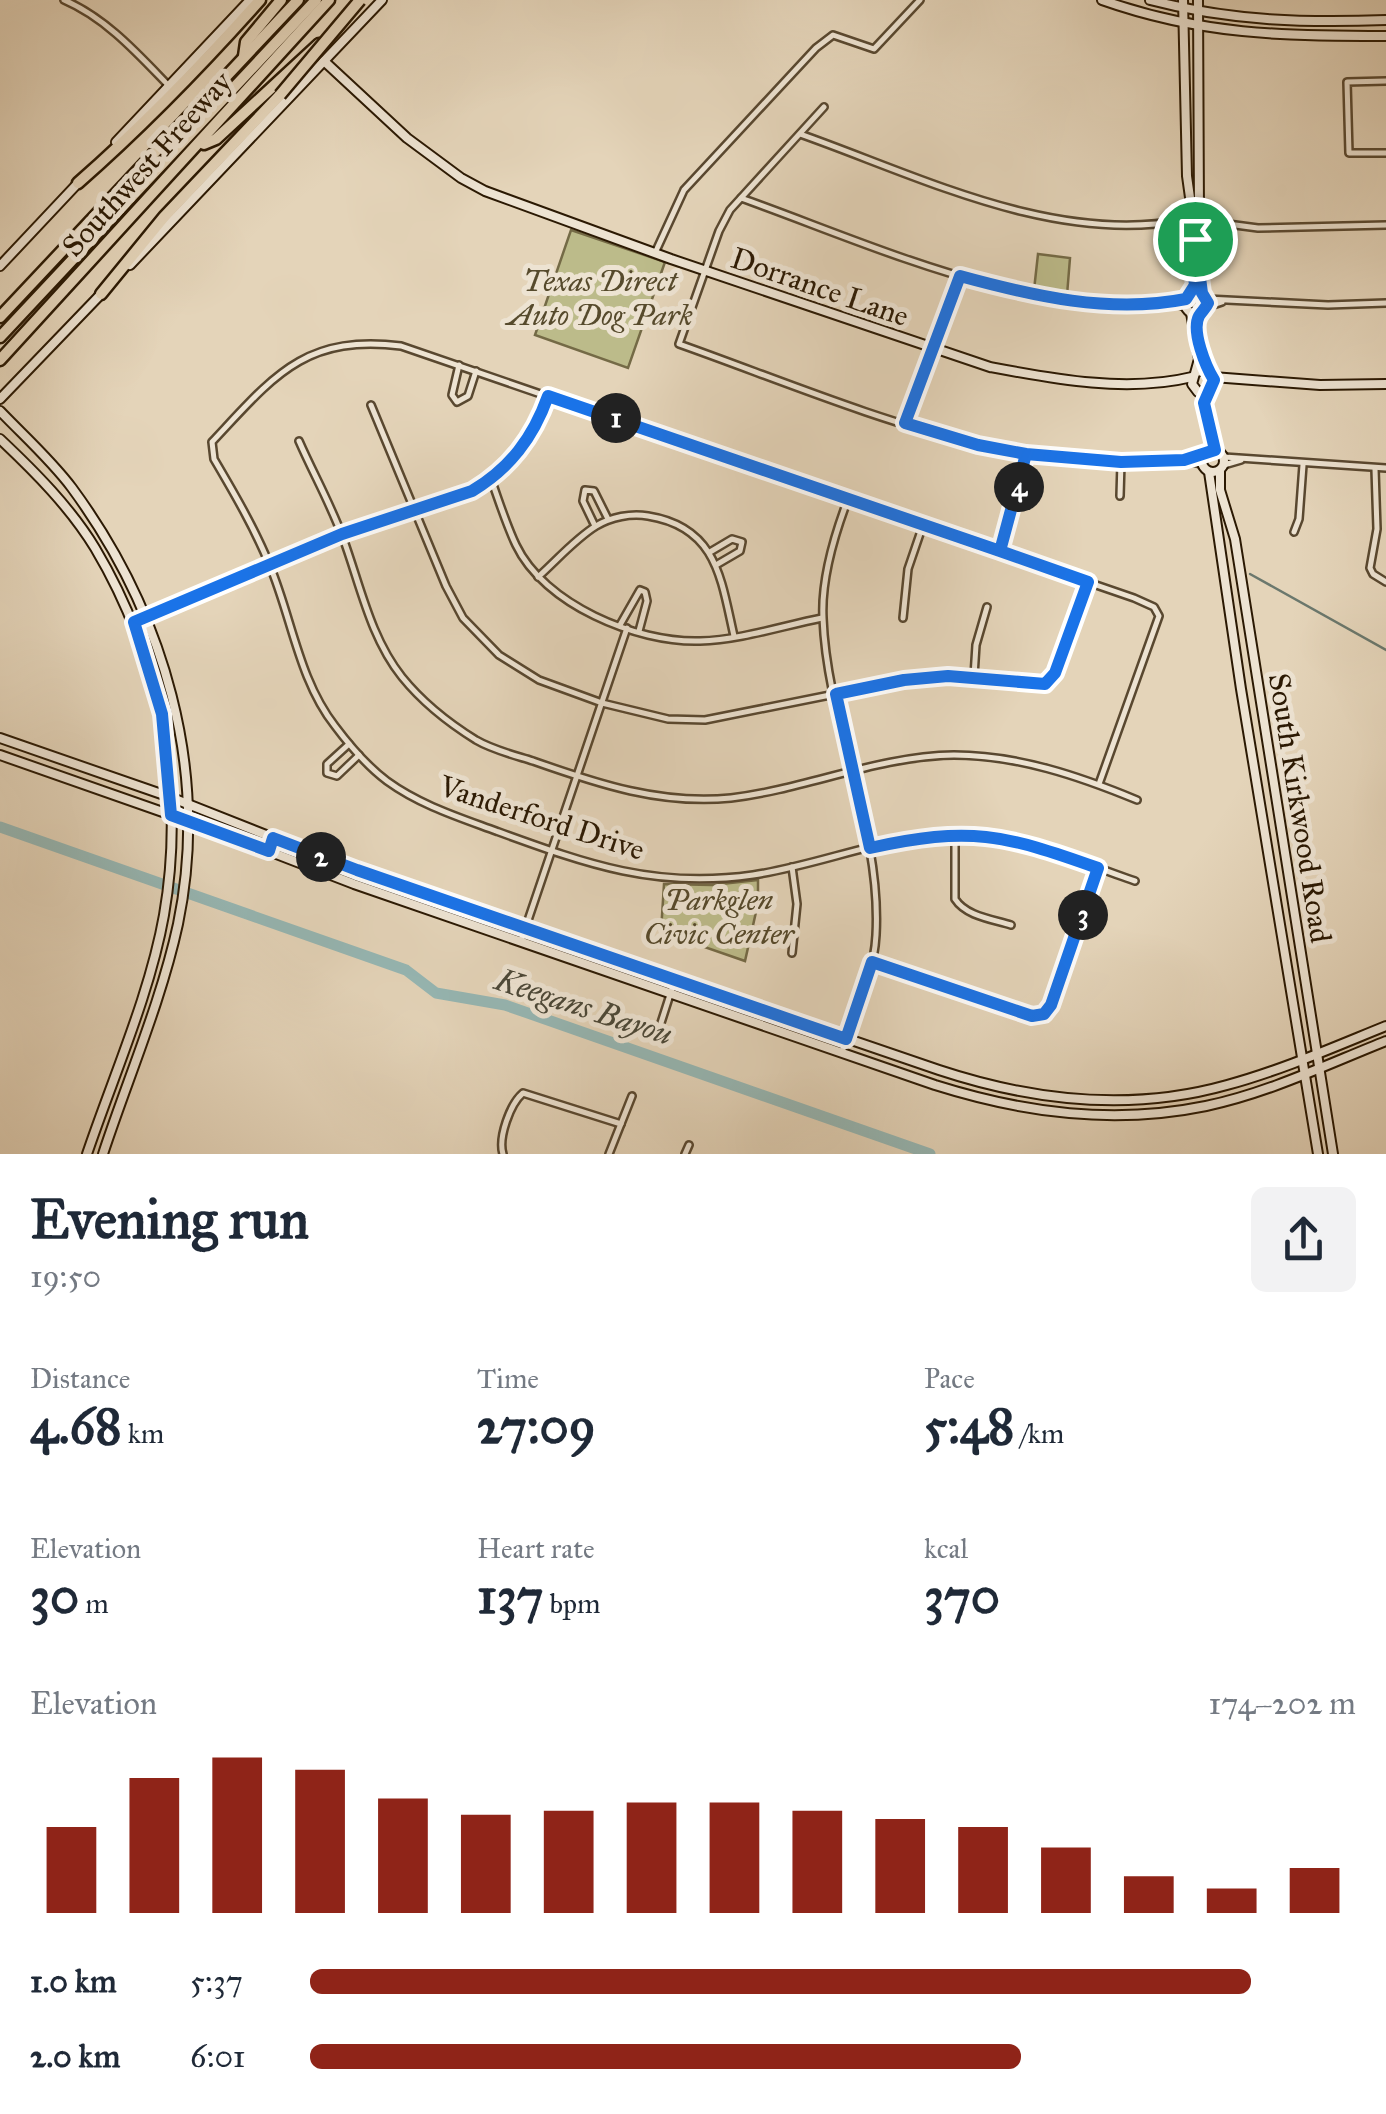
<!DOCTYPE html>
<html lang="en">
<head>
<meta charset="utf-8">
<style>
	body { margin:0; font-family:"IM FELL Great Primer",serif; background:#f2f2f3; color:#1f2937; height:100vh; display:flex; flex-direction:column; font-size:38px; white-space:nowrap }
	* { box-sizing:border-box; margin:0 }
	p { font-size:32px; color:#747a83 }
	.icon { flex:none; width:55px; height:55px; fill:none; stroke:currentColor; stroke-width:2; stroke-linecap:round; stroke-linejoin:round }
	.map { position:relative; height:1154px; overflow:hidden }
	.drawer { display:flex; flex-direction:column; background:#fff; flex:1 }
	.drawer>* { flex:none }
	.pin { position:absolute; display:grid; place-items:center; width:85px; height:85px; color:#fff; margin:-42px; border:5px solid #fff; border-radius:50%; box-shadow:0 2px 10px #0007 }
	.km { position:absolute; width:50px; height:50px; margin:-25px; border-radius:50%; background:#222; color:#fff; font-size:28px; line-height:50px; text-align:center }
	.round { display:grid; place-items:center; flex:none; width:105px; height:105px; border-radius:15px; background:#f2f2f3 }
	.headline { display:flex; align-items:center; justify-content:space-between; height:170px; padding:0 30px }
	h1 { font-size:55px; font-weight:800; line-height:75px }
	.figures { display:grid; grid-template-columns:repeat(3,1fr); gap:15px; height:170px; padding:10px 30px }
	.figures div { display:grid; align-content:center }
	.figures b { font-size:50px; font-weight:800 }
	.figures small { font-size:28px; font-weight:400 }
	.figures p { font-size:28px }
	.chart { height:280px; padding:20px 30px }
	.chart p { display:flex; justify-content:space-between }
	.chart svg { width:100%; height:180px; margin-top:10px; stroke:#8f2418; stroke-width:6 }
	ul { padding:0 30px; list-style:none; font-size:32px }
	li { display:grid; grid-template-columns:160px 120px 1fr; align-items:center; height:75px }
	li i { height:25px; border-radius:12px; background:#8f2418 }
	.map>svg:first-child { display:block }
	.green { fill:#bcbb8a; stroke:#746a46; stroke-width:2.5 }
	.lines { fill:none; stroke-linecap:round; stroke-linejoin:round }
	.stream { stroke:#6b786d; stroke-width:2.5 }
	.river { stroke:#96b7b4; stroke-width:11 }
	.street-casing { stroke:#594830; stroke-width:10 }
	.secondary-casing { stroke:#2b1903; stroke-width:12 }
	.highway-casing { stroke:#2b1903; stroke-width:15 }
	.street { stroke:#ede3d2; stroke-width:5 }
	.secondary { stroke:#ede3d2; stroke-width:8 }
	.highway { stroke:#e4d4b9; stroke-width:10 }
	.highway-bridge-casing { stroke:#2b1903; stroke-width:15; stroke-linecap:butt }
	.highway-bridge { stroke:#e4d4b9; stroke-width:10 }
	.route-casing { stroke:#fff; stroke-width:20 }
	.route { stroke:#1a73e8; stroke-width:12 }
	.labels { text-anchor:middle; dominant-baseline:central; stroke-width:10; stroke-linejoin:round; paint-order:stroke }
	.street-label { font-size:30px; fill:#2b1903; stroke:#ede3d2 }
	.park-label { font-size:30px; font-style:italic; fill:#564a2c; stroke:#ede3d2 }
	.water-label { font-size:32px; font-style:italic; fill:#4b4838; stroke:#ede3d2 }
</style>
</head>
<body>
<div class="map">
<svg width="1386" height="1154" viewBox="0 0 1386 1154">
	<rect width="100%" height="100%" fill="#e4d4b9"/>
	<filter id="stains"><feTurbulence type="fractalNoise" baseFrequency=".002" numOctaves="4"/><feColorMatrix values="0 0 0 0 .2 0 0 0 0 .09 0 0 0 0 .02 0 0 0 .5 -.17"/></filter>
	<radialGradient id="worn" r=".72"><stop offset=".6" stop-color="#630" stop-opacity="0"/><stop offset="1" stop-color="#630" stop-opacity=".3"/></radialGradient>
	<g class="green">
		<polygon points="571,230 665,262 628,368 535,335"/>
		<polygon points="1038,254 1070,258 1067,295 1034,290"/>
		<polygon points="758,880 758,903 745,961 661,932 664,884 712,885"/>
	</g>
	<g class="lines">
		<polyline class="stream" points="1250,574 1386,650"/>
		<polyline class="river" points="0,827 406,970 436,993 505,1005 930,1154"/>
		<defs>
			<g id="street">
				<path d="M64 0C106 18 138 54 169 86"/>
				<polyline points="1386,81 1347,82 1349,153 1386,153"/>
				<path d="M824 107 730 210 719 231 679 344C838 400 1031 490 1203 457"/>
				<path d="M800 134C919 176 1054 245 1183 220"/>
				<path d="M741 198C871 244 1046 327 1186 299"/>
				<polyline points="1205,221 1258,228 1386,225"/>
				<polyline points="1168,224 1183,227"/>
				<polyline points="655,253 684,190 816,48 833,35 874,49 920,0"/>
				<polyline points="1207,299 1328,305 1386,303"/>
				<polyline points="1173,303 1185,307"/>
				<polyline points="1207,307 1222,302"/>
				<polyline points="459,365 452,395 457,402 468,396 476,371"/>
				<polyline points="371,405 446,586 463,618 499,655 539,680 602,703 668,719 705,720 905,680 974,676 1045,684 1055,673 1088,582"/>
				<polyline points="905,423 960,276"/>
				<path d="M299 441C313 473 331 505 343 538 360 584 370 637 402 677 423 703 447 722 476 740 493 750 514 755 533 761 598 784 661 805 731 798 806 789 878 756 954 755 1017 755 1079 776 1137 800"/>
				<polyline points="1224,457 1386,468"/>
				<polyline points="1187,461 1202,464"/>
				<polyline points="1224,465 1241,460"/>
				<polyline points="1375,469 1377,529 1370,568 1373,574 1386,582"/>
				<path d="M491 479C499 501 506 524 516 545 544 604 636 643 700 641 740 640 782 626 822 618"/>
				<polyline points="1120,496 1121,462"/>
				<polyline points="595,526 583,501 585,490 594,491 608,519"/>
				<polyline points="1294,532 1299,519 1303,465"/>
				<polyline points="1000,551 1026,454"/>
				<polyline points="710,552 732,539 742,542 740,551 716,565"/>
				<path d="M538 577C556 561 575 539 596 526 611 517 631 513 648 516 717 527 721 579 734 636"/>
				<polyline points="903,618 908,569 923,525"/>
				<path d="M134 622 342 534 472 491C510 468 533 438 548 397"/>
				<polyline points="620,625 640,590 645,592 647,601 639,631"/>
				<polyline points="974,676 976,645 987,607"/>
				<polyline points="349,744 327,764 327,773 337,776 359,755"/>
				<path d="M1099 784 1159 616 1154 607 1134 598 401 346C304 334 273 377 212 442L214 459C234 493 255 529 270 566 292 619 299 680 335 726 350 746 367 766 387 781 420 805 458 817 496 831 587 864 655 889 753 875 827 864 900 829 976 834 1030 837 1083 864 1135 881"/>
				<path d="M955 833V899C966 916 991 919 1011 925"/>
				<polyline points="792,867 797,904 792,953"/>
				<polyline points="521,941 627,628"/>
				<polyline points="872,962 1032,1016 1044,1014 1051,1005 1098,869"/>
				<polyline points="660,1026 675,979"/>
				<path d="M842 1052C855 1015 874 975 876 935 882 827 827 725 823 618 821 579 834 536 848 499"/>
				<path d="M503 1154C498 1138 510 1104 523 1093L621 1124"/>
				<polyline points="609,1154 632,1096"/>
				<polyline points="685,1154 689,1145"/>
			</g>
			<g id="secondary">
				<path d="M1102 0C1201 35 1283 36 1386 36"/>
				<path d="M1150 0C1229 21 1305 23 1386 20"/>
				<polyline points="1183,0 1187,176 1192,212"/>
				<polyline points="1198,0 1199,213"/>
				<path d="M324 61 407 138 461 178 485 191 671 259 990 367C1054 379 1127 393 1192 377"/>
				<polyline points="116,142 250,0"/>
				<circle cx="1193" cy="223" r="11"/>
				<polyline points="1189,234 1195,268 1192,292"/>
				<polyline points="1197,234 1202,293"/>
				<polyline points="130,265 382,0"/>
				<polyline points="0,266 79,182"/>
				<circle cx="1196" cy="303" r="11"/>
				<polyline points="1191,313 1199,359 1192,384 1198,392 1210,390 1214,382 1212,374 1205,370 1196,372"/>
				<polyline points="1199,314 1198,331 1208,371"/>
				<polyline points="1213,377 1320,385 1386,384"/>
				<polyline points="1207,392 1205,407 1215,450"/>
				<polyline points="0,399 103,292"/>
				<path d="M0 411C24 436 51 460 72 488 164 613 210 770 178 924 161 1002 128 1078 103 1154"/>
				<path d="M0 439C35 472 70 507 95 548 160 657 186 789 164 915 150 994 113 1077 87 1154"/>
				<circle cx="1213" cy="461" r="11"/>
				<polyline points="1220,471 1220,490 1235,539 1333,1154"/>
				<polyline points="1209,472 1241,689 1318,1154"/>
				<path d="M0 738 170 797 357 871 939 1070C1033 1101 1131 1112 1227 1085 1282 1070 1334 1047 1386 1026"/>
				<path d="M0 755 214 830 354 884 935 1085C1024 1113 1114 1125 1206 1106 1268 1093 1328 1064 1386 1041"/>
			</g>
			<g id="highway">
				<polyline points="244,56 246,42 281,0"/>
				<polyline points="204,144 216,139 319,44"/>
				<path d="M78 183C143 126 203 64 260 0"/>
				<polyline points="101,294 164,217 280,95"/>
				<polyline points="0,317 298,0"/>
				<polyline points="0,337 316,0"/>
				<polyline points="0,360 329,0"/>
			</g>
		</defs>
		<use href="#street" class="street-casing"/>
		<use href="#secondary" class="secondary-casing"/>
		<use href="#highway" class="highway-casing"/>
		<use href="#street" class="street"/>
		<use href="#secondary" class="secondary"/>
		<use href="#highway" class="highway"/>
		<defs>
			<polyline id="highway-bridge" points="280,95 360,0"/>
		</defs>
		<use href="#highway-bridge" class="highway-bridge-casing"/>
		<use href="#highway-bridge" class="highway-bridge"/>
	</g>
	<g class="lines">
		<defs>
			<path id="route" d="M1195 239 1202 293 1208 303C1206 308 1202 311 1199 316 1191 331 1206 367 1214 380L1204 403 1215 450 1184 460 1121 462 1026 454 1000 551 548 396C533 438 510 468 472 491L342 534 134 622 162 714 171 815 269 851 273 838 357 870 846 1039 872 962 1032 1016 1044 1014 1051 1005 1098 868C1003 834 970 826 870 848L836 694 904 680 948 676 1045 684 1055 673 1088 582 1000 551 1026 454 978 445 905 423 960 276C1033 296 1110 314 1186 299L1195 285 1189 234H1196L1195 239"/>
		</defs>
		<use href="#route" class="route-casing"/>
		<use href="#route" class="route"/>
	</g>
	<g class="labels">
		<g class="street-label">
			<text transform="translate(147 164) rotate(-48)">Southwest Freeway</text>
			<text transform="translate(820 287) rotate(19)">Dorrance Lane</text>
			<text transform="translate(1300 808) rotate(81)">South Kirkwood Road</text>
			<text transform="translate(542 818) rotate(18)">Vanderford Drive</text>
		</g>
		<g class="park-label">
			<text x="600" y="281">Texas Direct<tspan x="600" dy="34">Auto Dog Park</tspan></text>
			<text x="719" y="900">Parkglen<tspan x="719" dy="34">Civic Center</tspan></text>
		</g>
		<g class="water-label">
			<text transform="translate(584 1007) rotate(18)">Keegans Bayou</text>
		</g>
	</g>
	<rect width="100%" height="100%" filter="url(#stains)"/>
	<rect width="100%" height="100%" fill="url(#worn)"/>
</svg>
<div class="pin" style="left:1195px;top:239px;background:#1e9e55"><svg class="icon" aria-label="arrive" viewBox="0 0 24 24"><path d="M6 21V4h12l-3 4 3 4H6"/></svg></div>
<b class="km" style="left:616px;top:418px">1</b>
<b class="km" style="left:321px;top:857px">2</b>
<b class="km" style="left:1083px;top:915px">3</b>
<b class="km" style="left:1019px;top:487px">4</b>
</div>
<section class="drawer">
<div class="headline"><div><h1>Evening run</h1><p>19:50</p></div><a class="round"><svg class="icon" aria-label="share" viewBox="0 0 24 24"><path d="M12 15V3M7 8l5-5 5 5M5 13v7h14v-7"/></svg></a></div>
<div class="figures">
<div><p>Distance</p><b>4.68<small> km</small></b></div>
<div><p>Time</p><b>27:09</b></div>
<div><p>Pace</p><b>5:48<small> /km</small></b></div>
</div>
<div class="figures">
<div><p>Elevation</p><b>30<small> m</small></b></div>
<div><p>Heart rate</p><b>137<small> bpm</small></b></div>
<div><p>kcal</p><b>370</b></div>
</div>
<div class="chart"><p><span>Elevation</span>174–202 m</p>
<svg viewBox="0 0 160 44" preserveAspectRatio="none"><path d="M5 44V23M15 44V11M25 44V6M35 44V9M45 44V16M55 44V20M65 44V19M75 44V17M85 44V17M95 44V19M105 44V21M115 44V23M125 44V28M135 44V35M145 44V38M155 44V33"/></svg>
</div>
<ul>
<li><b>1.0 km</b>5:37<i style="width:90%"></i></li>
<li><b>2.0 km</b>6:01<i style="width:68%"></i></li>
</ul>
</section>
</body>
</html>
